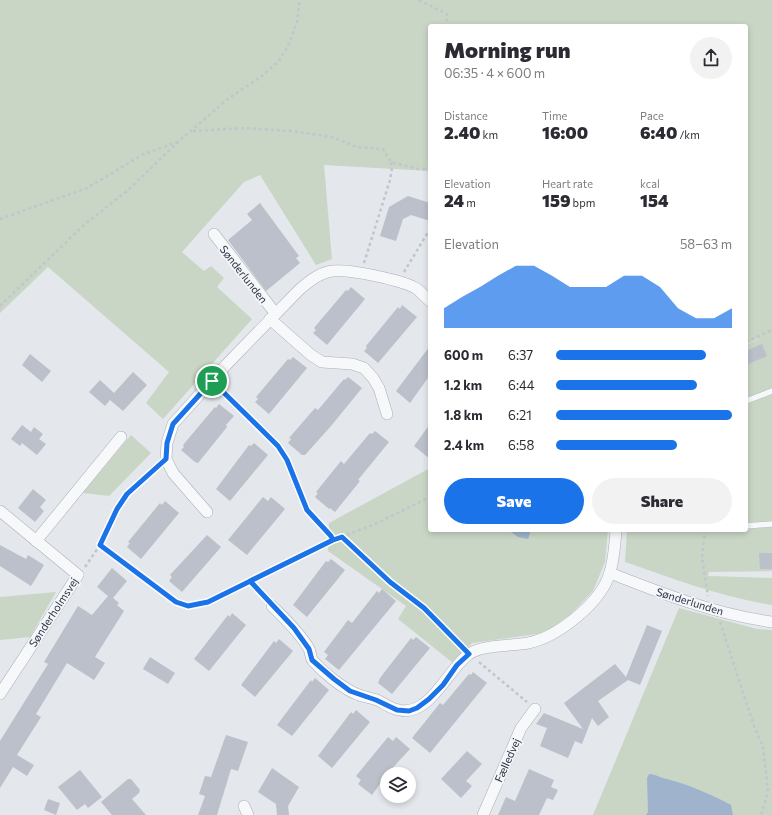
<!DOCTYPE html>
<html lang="en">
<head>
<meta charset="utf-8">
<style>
	body { margin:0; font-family:Commissioner,sans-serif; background:#f2f2f3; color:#2b2b33; height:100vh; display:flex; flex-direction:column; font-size:15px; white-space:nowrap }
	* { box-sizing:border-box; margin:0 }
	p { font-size:13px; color:#7c7c81 }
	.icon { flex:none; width:22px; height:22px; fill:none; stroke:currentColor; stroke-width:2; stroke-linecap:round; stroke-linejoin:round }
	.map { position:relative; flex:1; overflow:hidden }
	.sheet { position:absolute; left:428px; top:24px; width:320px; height:508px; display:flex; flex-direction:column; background:#fff; border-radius:4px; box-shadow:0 2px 6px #0003 }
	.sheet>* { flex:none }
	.controls { position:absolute; left:380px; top:767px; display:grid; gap:8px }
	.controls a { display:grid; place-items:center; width:36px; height:36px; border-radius:50%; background:#fff; box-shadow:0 2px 6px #0003; font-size:20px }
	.pin { position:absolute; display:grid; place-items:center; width:34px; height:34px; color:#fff; margin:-17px; border:2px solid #fff; border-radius:50%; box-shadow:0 1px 4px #0007 }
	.round { display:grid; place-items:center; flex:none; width:42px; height:42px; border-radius:21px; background:#f2f2f3 }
	.headline { display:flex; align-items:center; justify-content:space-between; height:68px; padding:0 16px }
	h1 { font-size:22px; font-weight:800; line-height:30px }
	.stats { display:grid; grid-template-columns:repeat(3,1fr); gap:6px; height:68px; padding:4px 16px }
	.stats div { display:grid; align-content:center }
	.stats b { font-size:17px; font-weight:800 }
	.stats small { font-size:11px; font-weight:400 }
	.stats p { font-size:11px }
	.chart { height:112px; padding:8px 16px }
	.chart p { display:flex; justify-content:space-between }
	.chart svg { width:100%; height:72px; margin-top:4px; fill:#1a73e8; opacity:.7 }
	.cta { display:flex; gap:8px; margin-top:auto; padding:8px 16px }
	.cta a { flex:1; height:46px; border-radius:24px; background:#1a73e8; color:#fff; font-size:16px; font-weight:800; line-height:46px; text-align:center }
	.cta a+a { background:#f2f2f3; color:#2b2b33 }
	ul { padding:0 16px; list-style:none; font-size:13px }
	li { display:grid; grid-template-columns:64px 48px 1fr; align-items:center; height:30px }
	li i { height:10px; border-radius:5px; background:#1a73e8 }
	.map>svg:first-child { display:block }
	.green { fill:#c9d6c5 }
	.water { fill:#9fb4cc }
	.building { fill:#bbc0ca }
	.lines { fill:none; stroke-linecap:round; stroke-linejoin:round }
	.service-casing { stroke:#a9aeb7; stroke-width:6 }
	.minor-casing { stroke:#a9aeb7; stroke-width:12 }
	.path { stroke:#c2c5cb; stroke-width:2.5; stroke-dasharray:3 3; stroke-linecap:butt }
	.service { stroke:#f7f8fa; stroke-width:5.5 }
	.minor { stroke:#f7f8fa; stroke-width:11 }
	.route-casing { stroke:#fff; stroke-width:8 }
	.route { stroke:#1a73e8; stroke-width:5 }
	.labels { text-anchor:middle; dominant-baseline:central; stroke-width:3.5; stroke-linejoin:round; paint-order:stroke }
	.street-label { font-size:11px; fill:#2b3445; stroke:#f4f6f9 }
</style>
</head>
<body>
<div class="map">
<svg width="772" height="815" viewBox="0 0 772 815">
	<rect width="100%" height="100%" fill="#e4e7ec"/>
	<g class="green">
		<path d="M0 0H772V571L709 572 708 576 772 578V605C721 597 674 579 625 562L627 530H746V345L761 338 746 344V26H430V171L324 165 332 259 316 265 260 175 244 182 182 252 204 271 211 266 224 278 217 287 252 319 163 419 146 403 169 372 48 267 0 313Z"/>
		<polygon points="131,435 151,453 109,496 83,493"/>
		<polygon points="430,468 430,530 608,530 605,562 593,591 571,614 544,633 472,643 453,663 398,619 406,606 328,551 329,523"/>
		<polygon points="56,592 30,637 0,640 0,597"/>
		<polygon points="679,608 757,629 772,630 772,815 593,815"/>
	</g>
	<g class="water">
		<polygon points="508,530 531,530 528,539 518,537"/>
		<path d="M649 774C656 774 660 778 667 779 687 784 713 795 731 805L733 815H646L648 812 647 778Z"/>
	</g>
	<g class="building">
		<polygon points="408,196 430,203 430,221 411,215 403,219 396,241 380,236 389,207"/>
		<polygon points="260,203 299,256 296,258 300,263 266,291 228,240 252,220 247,214"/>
		<polygon points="351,287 365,299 327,345 313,333 316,330 314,328 346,290 348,291"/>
		<polygon points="402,305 417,317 378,363 364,351 367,348 366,346 398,307 400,309"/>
		<polygon points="762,344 767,356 746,365 746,351"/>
		<polygon points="430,346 430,375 410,403 396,391"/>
		<polygon points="30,354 51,371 42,382 22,365"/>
		<polygon points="293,357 307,368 269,414 255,402 258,399 256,397 288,359 290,360"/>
		<polygon points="133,372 147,385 123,411 110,400 105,406 89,392 100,380 114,393"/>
		<polygon points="348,377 362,388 331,426 305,455 302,455 288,443 291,439 289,438 315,408 318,410 344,379 345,380"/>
		<polygon points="219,404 234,416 226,425 227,427 198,463 195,462 181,450 184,447 183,445 215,407 216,408"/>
		<polygon points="430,424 430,459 414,446"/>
		<polygon points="22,425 31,432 34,427 43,434 39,439 46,444 37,455 22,443 20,446 11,439"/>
		<polygon points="375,431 389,442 358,480 360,481 335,512 330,508 329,509 315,497 318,493 316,492 341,461 344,464 370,433 372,434"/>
		<polygon points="254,443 268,455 230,501 216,489 249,445 251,446"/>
		<polygon points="33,489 46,500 40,507 44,511 35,522 18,508"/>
		<polygon points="263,497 268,501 271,497 285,509 247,555 228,540"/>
		<polygon points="165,501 179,513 141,559 127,547 130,543 128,542 160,503 162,505"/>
		<polygon points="207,535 221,547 182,592 169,581 172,577 170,575"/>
		<polygon points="0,545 26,559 28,555 44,565 31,586 0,566"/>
		<polygon points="759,553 772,553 772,569 760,569"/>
		<polygon points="331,559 345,570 307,617 293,605 326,561 328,562"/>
		<polygon points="112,568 127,581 113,598 119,603 117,605 124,611 95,657 105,663 94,680 67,663 36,714 41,717 17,755 34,765 27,776 13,767 0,788 0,741 48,664 44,662 78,606 92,615 108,596 97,587"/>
		<polygon points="382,589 396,601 339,670 325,659 328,655 324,652 348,620 352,623 377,591 379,593"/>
		<polygon points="232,613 246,625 209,671 194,659 228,615 230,617"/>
		<polygon points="647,625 662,631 640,685 628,680 598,701 609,717 598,726 592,718 582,744 575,741 568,758 540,746 547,728 536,724 544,713 583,729 564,703 615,664 626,677"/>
		<polygon points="416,637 430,648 392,694 378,683 380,678 411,638 413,640"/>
		<polygon points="279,639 293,651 255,697 241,685 274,641 276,643"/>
		<polygon points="150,657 175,673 168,684 143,669"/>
		<polygon points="473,672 487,683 430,753 412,738 440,703 443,705 469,674 471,675"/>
		<polygon points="315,678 329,690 292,736 277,725 311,680 312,682"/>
		<polygon points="356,710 370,722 332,768 318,756 351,712 353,714"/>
		<polygon points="226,735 248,742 238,771 231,769 217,815 198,815 205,796 199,794 205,776 211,777"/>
		<polygon points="388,737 393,741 396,737 410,749 387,774 372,795 358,784 361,780 356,776"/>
		<polygon points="467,751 482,764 466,781 472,786 461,798 441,779"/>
		<polygon points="272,768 299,787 288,806 289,815 277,815 276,804 258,792"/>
		<polygon points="529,769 554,780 551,787 558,790 553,800 547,798 539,815 498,815 506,797 515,801"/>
		<polygon points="80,770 102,797 88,808 85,804 77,810 58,787"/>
		<polygon points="128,779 131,779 140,790 139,793 132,799 146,815 112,815 101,802"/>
		<polygon points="48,799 60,803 56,815 44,810"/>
	</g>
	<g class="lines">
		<defs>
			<g id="service">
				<polyline points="746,401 772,391"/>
				<polyline points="746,526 772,524"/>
			</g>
			<g id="minor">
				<polyline points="214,234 275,313"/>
				<polyline points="270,319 311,355 322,362 352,364 364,368 373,378 379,388 387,414"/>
				<polyline points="0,511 78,575 0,694"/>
				<path d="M207 512 173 473 166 459 167 443 173 424 226 365 299 290C308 282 320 272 333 271 349 269 403 280 417 289 421 292 426 298 430 301"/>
				<polyline points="36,541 121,437"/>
				<path d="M610 573C663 594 715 614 772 622"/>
				<path d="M272 606C285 619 298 631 308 647 311 651 310 657 313 661 325 674 343 689 359 695 365 697 371 698 377 700 384 703 391 709 399 710 430 717 447 670 469 654 482 645 511 646 528 643 558 637 602 602 610 572 614 559 615 544 616 530"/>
				<polyline points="244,806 248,815"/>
				<polyline points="483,815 521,728 535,709"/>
			</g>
		</defs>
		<use href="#service" class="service-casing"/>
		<use href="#minor" class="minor-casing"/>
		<g class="path">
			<polyline points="419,0 447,14 447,26"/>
			<polyline points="193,131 245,128 291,131 332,137 357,147 383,149 391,162 418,169 430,169"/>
			<polyline points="0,219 87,188 142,155 177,142"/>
			<polyline points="364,263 390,180 392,168 391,162"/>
			<polyline points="404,272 430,229"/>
			<polyline points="0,306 85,224 127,191 179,141 229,98 262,76 278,62 288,46 297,22 300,0"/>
			<polyline points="746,342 772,330"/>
			<polyline points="220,389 278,446 287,460 307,510 331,536 333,540"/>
			<polyline points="705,530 702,558 708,596"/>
			<polyline points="342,537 390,582 424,608 461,647"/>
			<path d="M100 545 177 602C189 607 196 606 208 602L333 540 373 525 430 497"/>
			<polyline points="85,567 100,545 117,509 127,494 157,467"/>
			<polyline points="250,581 264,597"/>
			<polyline points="720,622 754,726 763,747 768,792 761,815"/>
			<polyline points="479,662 527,702"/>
		</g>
		<use href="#service" class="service"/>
		<use href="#minor" class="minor"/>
	</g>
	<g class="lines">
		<defs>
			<polyline id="route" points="212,381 278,446 287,460 307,510 331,536 333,540 250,581 294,628 309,649 312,660 334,679 350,691 376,700 397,710 409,711 417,708 429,699 443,685 457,665 469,654 424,608 390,582 342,537 333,540 208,602 188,606 176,602 100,545 117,509 127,494 166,459 167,443 173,424 212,381"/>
		</defs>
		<use href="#route" class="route-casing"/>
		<use href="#route" class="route"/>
	</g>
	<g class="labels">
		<g class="street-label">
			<text transform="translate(244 274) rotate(52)">Sønderlunden</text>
			<text transform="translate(690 601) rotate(17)">Sønderlunden</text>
			<text transform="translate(53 612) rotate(-57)">Sønderholmsvej</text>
			<text transform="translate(507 760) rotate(-66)">Fælledvej</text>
		</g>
	</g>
</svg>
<div class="controls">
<a><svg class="icon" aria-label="layers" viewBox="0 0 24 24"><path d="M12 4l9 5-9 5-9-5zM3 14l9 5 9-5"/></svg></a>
</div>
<div class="pin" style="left:212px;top:381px;background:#1e9e55"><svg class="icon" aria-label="arrive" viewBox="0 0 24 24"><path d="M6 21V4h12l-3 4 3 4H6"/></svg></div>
<section class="sheet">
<div class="headline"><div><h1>Morning run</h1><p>06:35 · 4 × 600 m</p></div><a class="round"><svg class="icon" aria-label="share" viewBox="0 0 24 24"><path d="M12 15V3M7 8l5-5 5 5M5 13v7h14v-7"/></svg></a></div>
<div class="stats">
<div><p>Distance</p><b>2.40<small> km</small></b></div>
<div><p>Time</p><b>16:00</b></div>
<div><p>Pace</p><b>6:40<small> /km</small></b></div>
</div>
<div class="stats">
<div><p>Elevation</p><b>24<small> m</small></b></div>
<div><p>Heart rate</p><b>159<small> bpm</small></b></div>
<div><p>kcal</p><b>154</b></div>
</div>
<div class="chart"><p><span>Elevation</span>58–63 m</p>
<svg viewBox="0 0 160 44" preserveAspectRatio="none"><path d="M0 44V32L10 25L20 19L30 12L40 6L50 6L60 12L70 19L80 19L90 19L100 12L110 12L120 19L130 32L140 38L150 38L160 32V44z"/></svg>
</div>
<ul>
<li><b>600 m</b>6:37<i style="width:85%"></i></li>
<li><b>1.2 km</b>6:44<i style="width:80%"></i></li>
<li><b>1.8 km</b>6:21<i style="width:100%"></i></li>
<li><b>2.4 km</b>6:58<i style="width:69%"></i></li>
</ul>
<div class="cta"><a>Save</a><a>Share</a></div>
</section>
</div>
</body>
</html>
